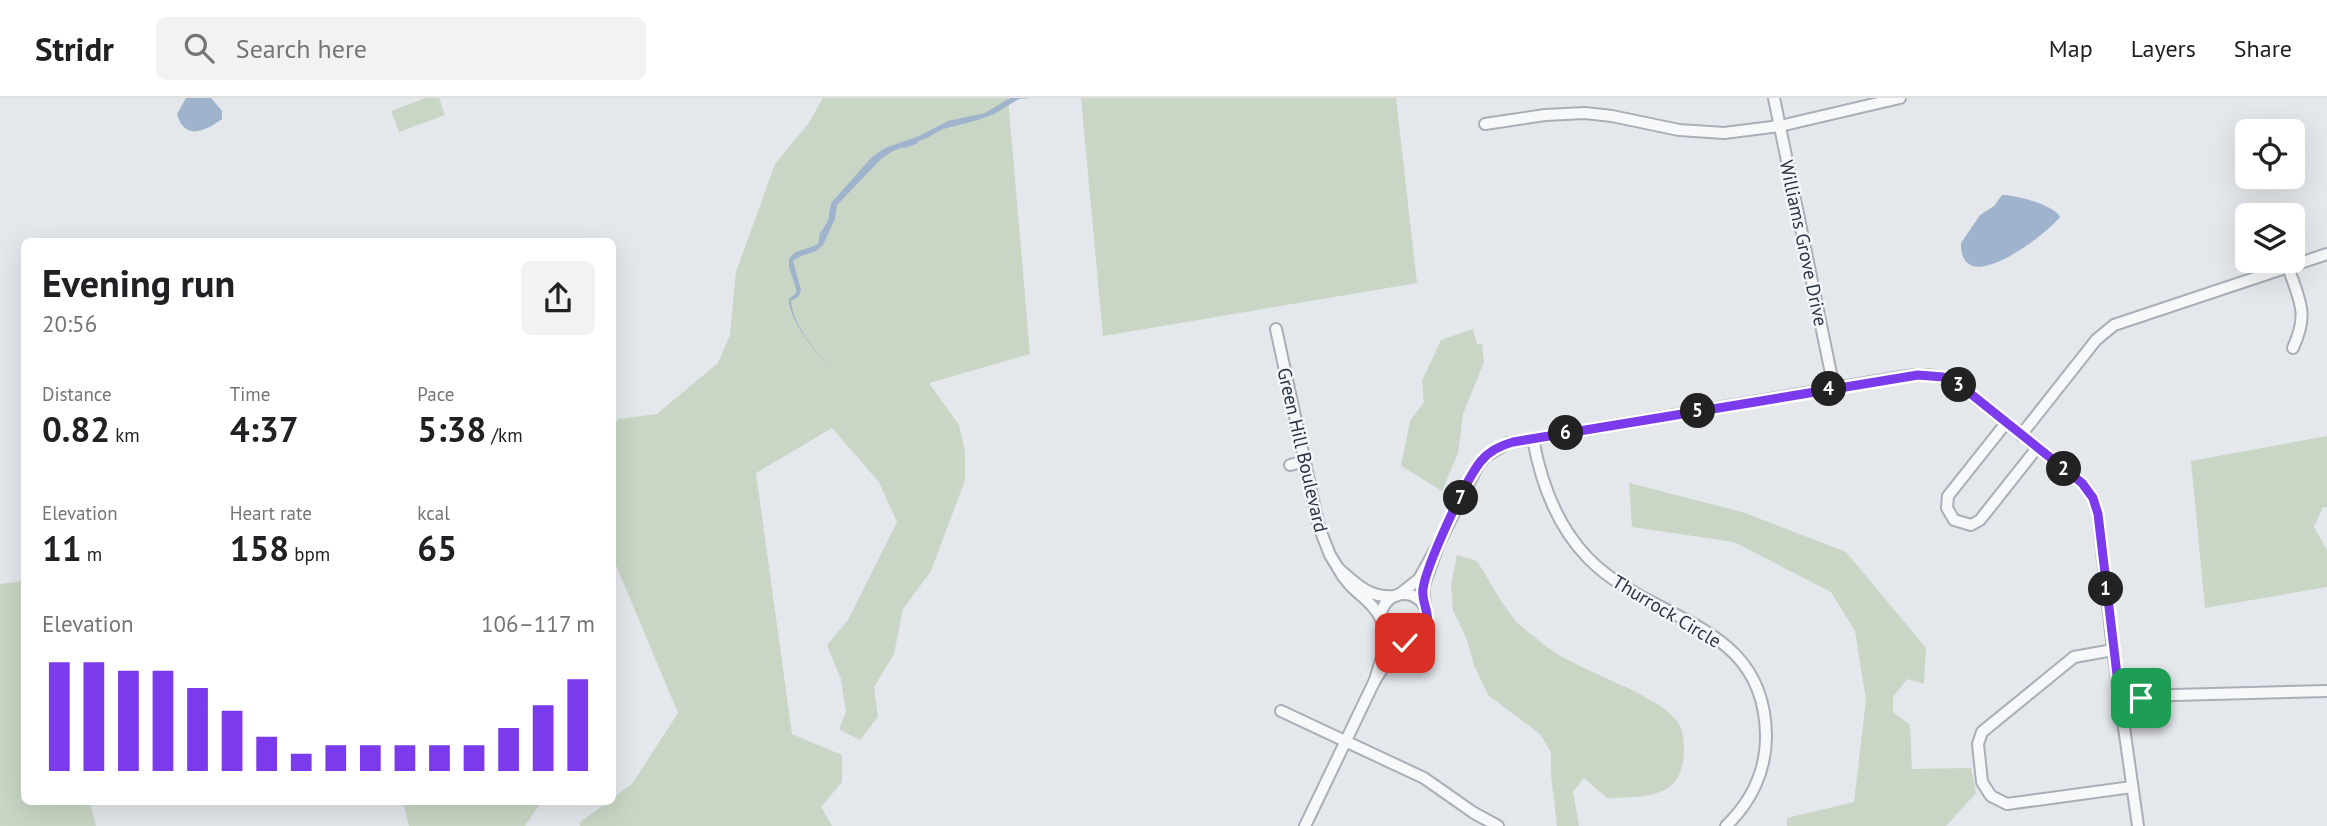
<!DOCTYPE html>
<html lang="en">
<head>
<meta charset="utf-8">
<style>
	body { margin:0; font-family:"PT Sans",sans-serif; background:#f2f2f2; color:#202124; height:100vh; display:flex; flex-direction:column; font-size:26px; white-space:nowrap }
	* { box-sizing:border-box; margin:0 }
	p { font-size:23px; color:#757577 }
	.icon { flex:none; width:38px; height:38px; fill:none; stroke:currentColor; stroke-width:2; stroke-linecap:round; stroke-linejoin:round }
	.map { position:relative; flex:1; overflow:hidden }
	.side { position:absolute; left:21px; top:140px; width:595px; height:567px; display:flex; flex-direction:column; background:#fff; border-radius:10px; box-shadow:0 7px 28px #0002 }
	.side>* { flex:none }
	.fabs { position:absolute; left:2235px; top:21px; display:grid; gap:14px }
	.fabs a { display:grid; place-items:center; width:70px; height:70px; border-radius:10px; background:#fff; box-shadow:0 7px 28px #0002; font-size:35px }
	.pin { position:absolute; display:grid; place-items:center; width:60px; height:60px; color:#fff; margin:-30px; border-radius:14px; box-shadow:0 4px 10px #0006 }
	.km { position:absolute; width:35px; height:35px; margin:-18px; border-radius:50%; background:#222; color:#fff; font-size:19px; line-height:35px; text-align:center }
	.round { display:grid; place-items:center; flex:none; width:74px; height:74px; border-radius:10px; background:#f2f2f2 }
	.head { display:flex; align-items:center; justify-content:space-between; height:119px; padding:0 21px }
	h1 { font-size:38px; font-weight:800; line-height:52px }
	.stats { display:grid; grid-template-columns:repeat(3,1fr); gap:10px; height:119px; padding:7px 21px }
	.stats div { display:grid; align-content:center }
	.stats b { font-size:35px; font-weight:800 }
	.stats small { font-size:19px; font-weight:400 }
	.stats p { font-size:19px }
	.chart { height:196px; padding:14px 21px }
	.chart p { display:flex; justify-content:space-between }
	.chart svg { width:100%; height:126px; margin-top:7px; stroke:#7c3aed; stroke-width:6 }
	header { display:flex; align-items:center; gap:42px; box-sizing:border-box; height:98px; padding:0 35px; background:#fff; border-bottom:2px solid #e0e0e0 }
	header strong { font-size:33px }
	nav { display:flex; gap:38px; margin-inline-start:auto; font-size:24px }
	.search { width:490px; height:63px; background:#f2f2f2; display:flex; align-items:center; gap:18px; box-sizing:border-box; padding:0 24px; border-radius:10px; color:#757577; font-size:26px }
	.map>svg:first-child { display:block }
	.green { fill:#c9d6c5 }
	.water { fill:#9fb4cc }
	.lines { fill:none; stroke-linecap:round; stroke-linejoin:round }
	.stream { stroke:#9fb4cc; stroke-width:2.5 }
	.minor-casing { stroke:#a9aeb7; stroke-width:14 }
	.minor { stroke:#f7f8fa; stroke-width:10 }
	.route-casing { stroke:#fff; stroke-width:14 }
	.route { stroke:#7c3aed; stroke-width:9 }
	.labels { text-anchor:middle; dominant-baseline:central; stroke-width:5; stroke-linejoin:round; paint-order:stroke }
	.street-label { font-size:19px; fill:#2b3445; stroke:#f4f6f9 }
</style>
</head>
<body>
<header>
<strong>Stridr</strong>
<div class="search"><svg class="icon" aria-label="search" viewBox="0 0 24 24"><circle cx="10" cy="10" r="6"/><path d="M15 15l6 6"/></svg>Search here</div>
<nav><a>Map</a><a>Layers</a><a>Share</a></nav>
</header>
<div class="map">
<svg width="2327" height="728" viewBox="0 0 2327 728">
	<rect width="100%" height="100%" fill="#e4e7ec"/>
	<g class="green">
		<polygon points="425,0 439,0 445,17 399,34 391,13"/>
		<polygon points="823,0 1008,0 1030,256 929,285 959,327 965,353 965,382 931,473 903,511 894,556 874,589 878,619 860,642 839,631 846,614 841,581 827,547 848,522 897,424 879,384 832,330 756,375 792,636 842,657 842,684 821,709 832,728 580,728 580,724 608,704 612,704 613,700 632,686 678,615 613,460 612,331 618,321 657,316 718,265 730,237 736,174 775,66 808,26"/>
		<polygon points="1081,0 1396,0 1417,185 1103,238"/>
		<polygon points="1473,231 1477,246 1482,246 1484,264 1463,316 1458,355 1442,393 1401,368 1410,323 1424,304 1422,283 1441,242"/>
		<polygon points="2327,338 2327,409 2323,409 2314,429 2327,452 2327,489 2205,510 2191,363"/>
		<polygon points="1629,385 1742,414 1846,454 1926,550 1924,586 1907,581 1893,599 1893,614 1910,627 1912,671 1971,670 1976,695 1946,728 1787,728 1787,720 1854,704 1866,602 1855,533 1831,494 1734,444 1632,429"/>
		<path d="M1457 457 1477 463C1489 482 1500 503 1514 521 1523 531 1536 540 1547 549 1579 574 1661 596 1679 626 1685 637 1685 656 1682 668 1675 702 1635 699 1607 700L1584 680 1573 694 1579 728H1557L1551 677V654L1540 636 1488 597 1474 567 1466 539 1453 512 1451 486Z"/>
		<polygon points="24,483 24,704 93,704 91,708 96,728 0,728 0,486"/>
		<polygon points="403,704 541,704 525,728 409,728"/>
	</g>
	<g class="water">
		<path d="M186 0H211L222 13V21C206 33 184 43 177 16Z"/>
		<path d="M1010 0H1030L1019 1 994 16 978 22 943 31 927 40 893 53 882 60 837 107 835 121 823 147 816 153 801 158 793 163 801 192 799 198 791 203C793 228 815 251 830 271 817 255 788 222 789 201L796 195V191C794 179 781 162 796 154 803 151 811 150 818 146L820 135 828 123 831 105 872 59 885 50 919 38 948 23 985 15Z"/>
		<path d="M2002 97C2016 97 2054 107 2060 119 2047 136 1960 204 1961 145L1980 117 1994 108Z"/>
	</g>
	<g class="lines">
		<polyline class="stream" points="904,49 917,44"/>
		<defs>
			<g id="minor">
				<polyline points="1774,0 1834,290"/>
				<polyline points="1485,26 1545,17 1585,15 1612,18 1679,32 1724,35 1780,28 1900,0"/>
				<path d="M2288 169C2300 204 2309 215 2293 250"/>
				<polyline points="1276,231 1319,429 1330,457 1338,470"/>
				<polyline points="2006,325 1948,398 1947,410 1954,422 1971,427 1980,422 2037,350"/>
				<polyline points="2021,337 2096,242 2114,227 2327,156"/>
				<path d="M1533 341C1541 385 1556 427 1588 460 1652 526 1765 522 1766 638 1766 673 1751 704 1726 728"/>
				<polyline points="1290,367 1305,363"/>
				<path d="M1439 445 1478 367 1486 358 1508 345 1907 278C1931 275 1948 278 1967 293L2082 385 2093 400 2098 416 2113 552 2138 728"/>
				<circle cx="1404" cy="519" r="23"/>
				<polyline points="1400,496 1419,481 1439,445 1423,490 1425,507"/>
				<path d="M1381 521C1371 500 1350 494 1338 470 1356 486 1370 501 1396 498"/>
				<polyline points="1383,530 1385,549 1375,582 1395,552 1410,542"/>
				<polyline points="2113,552 2074,559 1982,634 1978,646 1982,684 1991,698 2007,706 2132,689"/>
				<polyline points="2120,602 2174,597 2327,593"/>
				<polyline points="1281,613 1424,680 1474,715 1498,728"/>
				<polyline points="1305,728 1375,582"/>
			</g>
		</defs>
		<use href="#minor" class="minor-casing"/>
		<use href="#minor" class="minor"/>
	</g>
	<g class="lines">
		<defs>
			<path id="route" d="M1405 545C1413 541 1422 537 1426 528 1431 516 1421 504 1423 491 1426 468 1466 381 1481 363 1489 353 1502 347 1513 344L1918 277 1943 279 1961 288 2082 385 2093 400 2098 416 2120 602 2141 600"/>
		</defs>
		<use href="#route" class="route-casing"/>
		<use href="#route" class="route"/>
	</g>
	<g class="labels">
		<g class="street-label">
			<text transform="translate(1804 145) rotate(78)">Williams Grove Drive</text>
			<text transform="translate(1303 352) rotate(77)">Green Hill Boulevard</text>
			<text transform="translate(1667 513) rotate(31)">Thurrock Circle</text>
		</g>
	</g>
</svg>
<div class="fabs">
<a><svg class="icon" aria-label="locate" viewBox="0 0 24 24"><circle cx="12" cy="12" r="6"/><path d="M12 2v4M12 18v4M2 12h4M18 12h4"/></svg></a>
<a><svg class="icon" aria-label="layers" viewBox="0 0 24 24"><path d="M12 4l9 5-9 5-9-5zM3 14l9 5 9-5"/></svg></a>
</div>
<div class="pin" style="left:2141px;top:600px;background:#1e9e55"><svg class="icon" aria-label="arrive" viewBox="0 0 24 24"><path d="M6 21V4h12l-3 4 3 4H6"/></svg></div>
<div class="pin" style="left:1405px;top:545px;background:#d93025"><svg class="icon" aria-label="check" viewBox="0 0 24 24"><path d="M5 12l5 5 9-10"/></svg></div>
<b class="km" style="left:2106px;top:491px">1</b>
<b class="km" style="left:2064px;top:371px">2</b>
<b class="km" style="left:1959px;top:287px">3</b>
<b class="km" style="left:1829px;top:291px">4</b>
<b class="km" style="left:1698px;top:313px">5</b>
<b class="km" style="left:1566px;top:335px">6</b>
<b class="km" style="left:1461px;top:400px">7</b>
<section class="side">
<div class="head"><div><h1>Evening run</h1><p>20:56</p></div><a class="round"><svg class="icon" aria-label="share" viewBox="0 0 24 24"><path d="M12 15V3M7 8l5-5 5 5M5 13v7h14v-7"/></svg></a></div>
<div class="stats">
<div><p>Distance</p><b>0.82<small> km</small></b></div>
<div><p>Time</p><b>4:37</b></div>
<div><p>Pace</p><b>5:38<small> /km</small></b></div>
</div>
<div class="stats">
<div><p>Elevation</p><b>11<small> m</small></b></div>
<div><p>Heart rate</p><b>158<small> bpm</small></b></div>
<div><p>kcal</p><b>65</b></div>
</div>
<div class="chart"><p><span>Elevation</span>106–117 m</p>
<svg viewBox="0 0 160 44" preserveAspectRatio="none"><path d="M5 44V6M15 44V6M25 44V9M35 44V9M45 44V15M55 44V23M65 44V32M75 44V38M85 44V35M95 44V35M105 44V35M115 44V35M125 44V35M135 44V29M145 44V21M155 44V12"/></svg>
</div>
</section>
</div>
</body>
</html>
